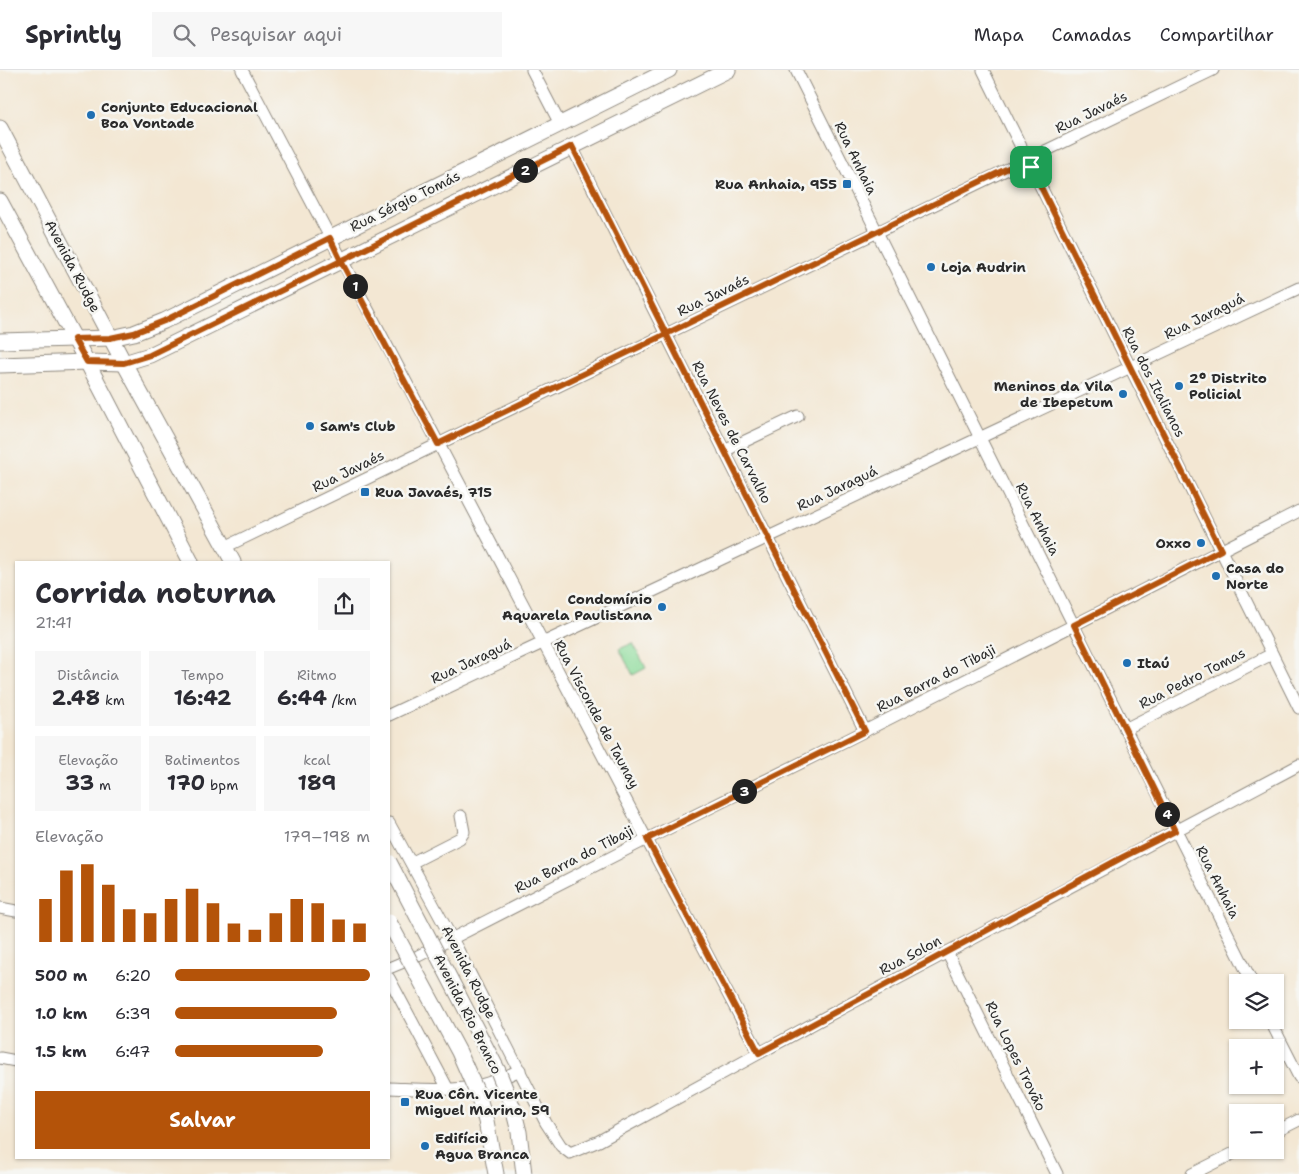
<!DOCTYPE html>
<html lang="pt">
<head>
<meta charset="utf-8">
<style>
	body { margin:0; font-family:"Shantell Sans",sans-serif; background:#f7f7f7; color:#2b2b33; height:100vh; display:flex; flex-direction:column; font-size:19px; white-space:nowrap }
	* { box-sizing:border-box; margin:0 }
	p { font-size:16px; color:#7c7c81 }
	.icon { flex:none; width:28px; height:28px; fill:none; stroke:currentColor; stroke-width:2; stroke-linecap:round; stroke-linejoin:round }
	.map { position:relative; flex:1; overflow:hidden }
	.details { position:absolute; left:15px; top:491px; width:375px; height:598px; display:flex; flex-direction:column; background:#fff; border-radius:0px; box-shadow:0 1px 4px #0004 }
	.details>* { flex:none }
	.fabs { position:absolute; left:1229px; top:904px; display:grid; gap:10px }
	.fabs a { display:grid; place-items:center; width:55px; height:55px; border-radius:0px; background:#fff; box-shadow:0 1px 4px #0004; font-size:25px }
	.pin { position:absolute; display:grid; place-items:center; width:42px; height:42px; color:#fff; margin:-21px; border-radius:10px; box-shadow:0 2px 8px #0006 }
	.km { position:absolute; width:25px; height:25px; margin:-12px; border-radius:50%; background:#222; color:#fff; font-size:14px; line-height:25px; text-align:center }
	.round { display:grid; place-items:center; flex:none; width:52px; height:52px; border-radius:0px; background:#f7f7f7 }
	.headline { display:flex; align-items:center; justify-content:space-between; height:85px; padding:0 20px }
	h1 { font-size:28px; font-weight:700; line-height:38px }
	.stats { display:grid; grid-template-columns:repeat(3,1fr); gap:8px; height:85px; padding:5px 20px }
	.stats div { display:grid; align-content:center; border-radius:0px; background:#f7f7f7; text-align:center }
	.stats b { font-size:21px; font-weight:700 }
	.stats small { font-size:14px; font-weight:400 }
	.stats p { font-size:14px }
	.chart { height:140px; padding:10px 20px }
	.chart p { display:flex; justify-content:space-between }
	.chart svg { width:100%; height:90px; margin-top:5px; stroke:#b45309; stroke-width:6 }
	.primary-button { display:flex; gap:10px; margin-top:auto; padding:10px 20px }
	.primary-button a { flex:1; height:58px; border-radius:0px; background:#b45309; color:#fff; font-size:20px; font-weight:700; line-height:58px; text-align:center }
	ul { padding:0 20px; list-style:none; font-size:16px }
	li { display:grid; grid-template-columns:80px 60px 1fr; align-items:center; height:38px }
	li i { height:12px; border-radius:6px; background:#b45309 }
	header { display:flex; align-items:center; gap:30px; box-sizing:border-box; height:70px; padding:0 25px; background:#fff; border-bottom:1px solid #e1e1e2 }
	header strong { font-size:24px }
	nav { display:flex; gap:28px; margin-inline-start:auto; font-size:18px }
	.search { width:350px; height:45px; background:#f7f7f7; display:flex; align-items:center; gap:12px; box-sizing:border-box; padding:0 18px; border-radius:0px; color:#7c7c81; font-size:19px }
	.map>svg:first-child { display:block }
	.green { fill:#8bdb9a; stroke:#5b8362 }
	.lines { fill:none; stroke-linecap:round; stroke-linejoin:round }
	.minor-casing { stroke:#8f897f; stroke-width:13 }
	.major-casing { stroke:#8f897f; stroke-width:17 }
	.minor { stroke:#fff; stroke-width:11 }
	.major { stroke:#fff; stroke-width:15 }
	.major-bridge-casing { stroke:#8f897f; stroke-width:17; stroke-linecap:butt }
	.major-bridge { stroke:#fff; stroke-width:15 }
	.route-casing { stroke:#fff; stroke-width:10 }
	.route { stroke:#b45309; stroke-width:6 }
	.poi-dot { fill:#1f6fb2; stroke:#f6f6f2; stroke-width:2 }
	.labels { text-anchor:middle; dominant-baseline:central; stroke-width:5; stroke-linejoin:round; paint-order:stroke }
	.poi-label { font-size:14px; font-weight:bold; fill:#2b2b2b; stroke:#f6f6f2; text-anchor:start }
	.street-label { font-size:14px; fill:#2b2b2b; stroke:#f6f6f2 }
</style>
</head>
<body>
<header>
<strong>Sprintly</strong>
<div class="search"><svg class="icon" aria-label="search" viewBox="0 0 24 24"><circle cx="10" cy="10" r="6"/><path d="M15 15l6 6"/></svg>Pesquisar aqui</div>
<nav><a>Mapa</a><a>Camadas</a><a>Compartilhar</a></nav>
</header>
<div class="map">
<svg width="1299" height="1104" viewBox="0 0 1299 1104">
	<rect width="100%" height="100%" fill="#f6f6f2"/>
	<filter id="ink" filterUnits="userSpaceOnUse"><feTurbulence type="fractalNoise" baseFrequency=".02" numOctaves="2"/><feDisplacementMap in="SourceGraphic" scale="10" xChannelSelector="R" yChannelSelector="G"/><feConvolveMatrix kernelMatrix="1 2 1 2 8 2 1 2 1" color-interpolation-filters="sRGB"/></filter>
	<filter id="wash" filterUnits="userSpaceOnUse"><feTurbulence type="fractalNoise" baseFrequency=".0096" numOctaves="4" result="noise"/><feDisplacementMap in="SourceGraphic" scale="20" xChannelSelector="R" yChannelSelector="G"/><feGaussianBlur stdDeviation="1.12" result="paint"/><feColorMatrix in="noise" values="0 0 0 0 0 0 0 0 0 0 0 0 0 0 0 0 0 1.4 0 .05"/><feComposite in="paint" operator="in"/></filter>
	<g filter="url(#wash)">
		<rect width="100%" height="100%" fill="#f3e7d3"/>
		<polygon class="green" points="633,573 646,598 633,605 619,579"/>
	</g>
	<g filter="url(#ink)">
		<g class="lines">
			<defs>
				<g id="minor">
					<polyline points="242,0 759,983"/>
					<polyline points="532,0 560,54"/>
					<polyline points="796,0 1252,912"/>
					<polyline points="983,0 1299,638"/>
					<polyline points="572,77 865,661"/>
					<polyline points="724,381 798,346"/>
					<polyline points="225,477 1213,0"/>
					<polyline points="389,645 1299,218"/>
					<polyline points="1125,659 1272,584"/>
					<polyline points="389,753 457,878 546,1053 561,1076 570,1083 599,1071 820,950 1299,695"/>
					<polyline points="411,793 460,768 464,762 461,746"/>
					<polyline points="0,838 16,841"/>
					<polyline points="947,882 1057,1104"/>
					<polyline points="389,898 418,886 647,769 847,670 1299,441"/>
					<polyline points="389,908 448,1019"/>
					<polyline points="1270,950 1299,1007"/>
					<polyline points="0,988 16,991"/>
					<path d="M389 1018C419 1019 450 1022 480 1015 494 1012 507 1006 520 1000"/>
					<polyline points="1275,1062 1299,1050"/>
					<polyline points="1192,1104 1240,1080"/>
				</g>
				<g id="major">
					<polyline points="0,58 124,293 233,492"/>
					<polyline points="0,131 87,292 191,492"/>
					<polyline points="0,271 111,268 134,263 164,251 669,0"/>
					<polyline points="0,295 87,292 124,293 150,285 728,0"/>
					<polyline points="478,1025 486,1051 496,1104"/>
				</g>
			</defs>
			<use href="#minor" class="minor-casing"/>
			<use href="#major" class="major-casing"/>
			<use href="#minor" class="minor"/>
			<use href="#major" class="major"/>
			<defs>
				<g id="major-bridge">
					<polyline points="389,792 498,1001 513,1038 519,1062 524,1104"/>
					<polyline points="389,852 459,982 478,1025"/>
				</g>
			</defs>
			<use href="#major-bridge" class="major-bridge-casing"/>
			<use href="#major-bridge" class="major-bridge"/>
		</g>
	</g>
	<g class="lines" filter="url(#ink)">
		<defs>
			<path id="route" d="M1031 97 1027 89 674 260 658 268C585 303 511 338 438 374L341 191 150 285 124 293 87 292 74 269 110 268 134 263 164 251 330 168 341 191 572 76 865 661 647 769 759 983 1123 787 1175 761 1074 555 1221 480 1031 97"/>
		</defs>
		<use href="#route" class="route-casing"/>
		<use href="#route" class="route"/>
	</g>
	<g class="poi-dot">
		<circle cx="91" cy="45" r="5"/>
		<rect x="842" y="109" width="10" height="10" rx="2.5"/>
		<circle cx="931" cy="197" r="5"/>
		<circle cx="1179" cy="316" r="5"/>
		<circle cx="1123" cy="324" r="5"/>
		<circle cx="310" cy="356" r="5"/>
		<rect x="360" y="417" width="10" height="10" rx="2.5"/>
		<circle cx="1201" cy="473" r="5"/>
		<circle cx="1216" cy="506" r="5"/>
		<circle cx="662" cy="537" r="5"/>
		<circle cx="1127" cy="593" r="5"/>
		<rect x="400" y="1027" width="10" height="10" rx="2.5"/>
		<circle cx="425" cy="1076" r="5"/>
	</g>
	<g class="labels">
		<g class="poi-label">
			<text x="101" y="37">Conjunto Educacional<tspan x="101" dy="16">Boa Vontade</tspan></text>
			<text x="837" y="114" text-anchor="end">Rua Anhaia, 955</text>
			<text x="941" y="197">Loja Audrin</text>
			<text x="1189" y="308">2º Distrito<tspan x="1189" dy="16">Policial</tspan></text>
			<text x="1113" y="316" text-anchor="end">Meninos da Vila<tspan x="1113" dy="16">de Ibepetum</tspan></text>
			<text x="320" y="356">Sam's Club</text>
			<text x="375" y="422">Rua Javaés, 715</text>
			<text x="1191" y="473" text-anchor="end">Oxxo</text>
			<text x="1226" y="498">Casa do<tspan x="1226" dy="16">Norte</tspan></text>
			<text x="652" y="529" text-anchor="end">Condomínio<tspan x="652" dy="16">Aquarela Paulistana</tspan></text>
			<text x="1137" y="593">Itaú</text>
			<text x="415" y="1024">Rua Côn. Vicente<tspan x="415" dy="16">Miguel Marino, 59</tspan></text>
			<text x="435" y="1068">Edifício<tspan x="435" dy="16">Agua Branca</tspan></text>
		</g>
		<g class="street-label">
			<text transform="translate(1091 42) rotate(-26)">Rua Javaés</text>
			<text transform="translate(856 88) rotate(64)">Rua Anhaia</text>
			<text transform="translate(405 131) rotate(-26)">Rua Sérgio Tomás</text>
			<text transform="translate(73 196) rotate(62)">Avenida Rudge</text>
			<text transform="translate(713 225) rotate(-26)">Rua Javaés</text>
			<text transform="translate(1204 246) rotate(-26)">Rua Jaraguá</text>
			<text transform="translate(1154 312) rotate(63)">Rua dos Italianos</text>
			<text transform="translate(732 362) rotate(63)">Rua Neves de Carvalho</text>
			<text transform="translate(348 401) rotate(-26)">Rua Javaés</text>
			<text transform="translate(837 418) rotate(-25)">Rua Jaraguá</text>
			<text transform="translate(1038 449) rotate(63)">Rua Anhaia</text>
			<text transform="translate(471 591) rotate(-25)">Rua Jaraguá</text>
			<text transform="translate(936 608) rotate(-27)">Rua Barra do Tibaji</text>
			<text transform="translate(1192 608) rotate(-27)">Rua Pedro Tomas</text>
			<text transform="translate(597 644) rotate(62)">Rua Visconde de Taunay</text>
			<text transform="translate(574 789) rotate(-27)">Rua Barra do Tibaji</text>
			<text transform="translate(1218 812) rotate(63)">Rua Anhaia</text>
			<text transform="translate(910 885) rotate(-28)">Rua Solon</text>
			<text transform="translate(469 902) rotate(63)">Avenida Rudge</text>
			<text transform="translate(468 944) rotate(63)">Avenida Rio Branco</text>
			<text transform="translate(1016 986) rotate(64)">Rua Lopes Trovão</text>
		</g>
	</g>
</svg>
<div class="fabs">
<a><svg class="icon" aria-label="layers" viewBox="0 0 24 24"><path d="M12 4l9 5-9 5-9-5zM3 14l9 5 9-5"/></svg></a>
<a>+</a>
<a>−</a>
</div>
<div class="pin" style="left:1031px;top:97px;background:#1e9e55"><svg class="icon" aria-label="arrive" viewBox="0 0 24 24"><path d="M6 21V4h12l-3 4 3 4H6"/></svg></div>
<b class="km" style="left:355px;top:216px">1</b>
<b class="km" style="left:525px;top:100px">2</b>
<b class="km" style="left:744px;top:721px">3</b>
<b class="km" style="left:1167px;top:744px">4</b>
<section class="details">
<div class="headline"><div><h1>Corrida noturna</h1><p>21:41</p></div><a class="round"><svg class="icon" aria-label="share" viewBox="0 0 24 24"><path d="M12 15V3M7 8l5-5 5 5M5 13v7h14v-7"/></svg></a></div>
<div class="stats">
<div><p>Distância</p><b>2.48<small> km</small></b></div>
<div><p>Tempo</p><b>16:42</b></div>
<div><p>Ritmo</p><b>6:44<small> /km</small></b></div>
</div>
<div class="stats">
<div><p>Elevação</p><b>33<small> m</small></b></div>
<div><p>Batimentos</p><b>170<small> bpm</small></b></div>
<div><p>kcal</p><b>189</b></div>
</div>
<div class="chart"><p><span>Elevação</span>179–198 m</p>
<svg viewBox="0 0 160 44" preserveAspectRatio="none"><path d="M5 44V23M15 44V9M25 44V6M35 44V16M45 44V28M55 44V30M65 44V23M75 44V18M85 44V25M95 44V35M105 44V38M115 44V30M125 44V23M135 44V25M145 44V33M155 44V35"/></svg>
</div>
<ul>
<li><b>500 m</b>6:20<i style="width:100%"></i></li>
<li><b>1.0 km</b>6:39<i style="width:83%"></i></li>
<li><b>1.5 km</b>6:47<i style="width:76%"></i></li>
</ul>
<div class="primary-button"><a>Salvar</a></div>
</section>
</div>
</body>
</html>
